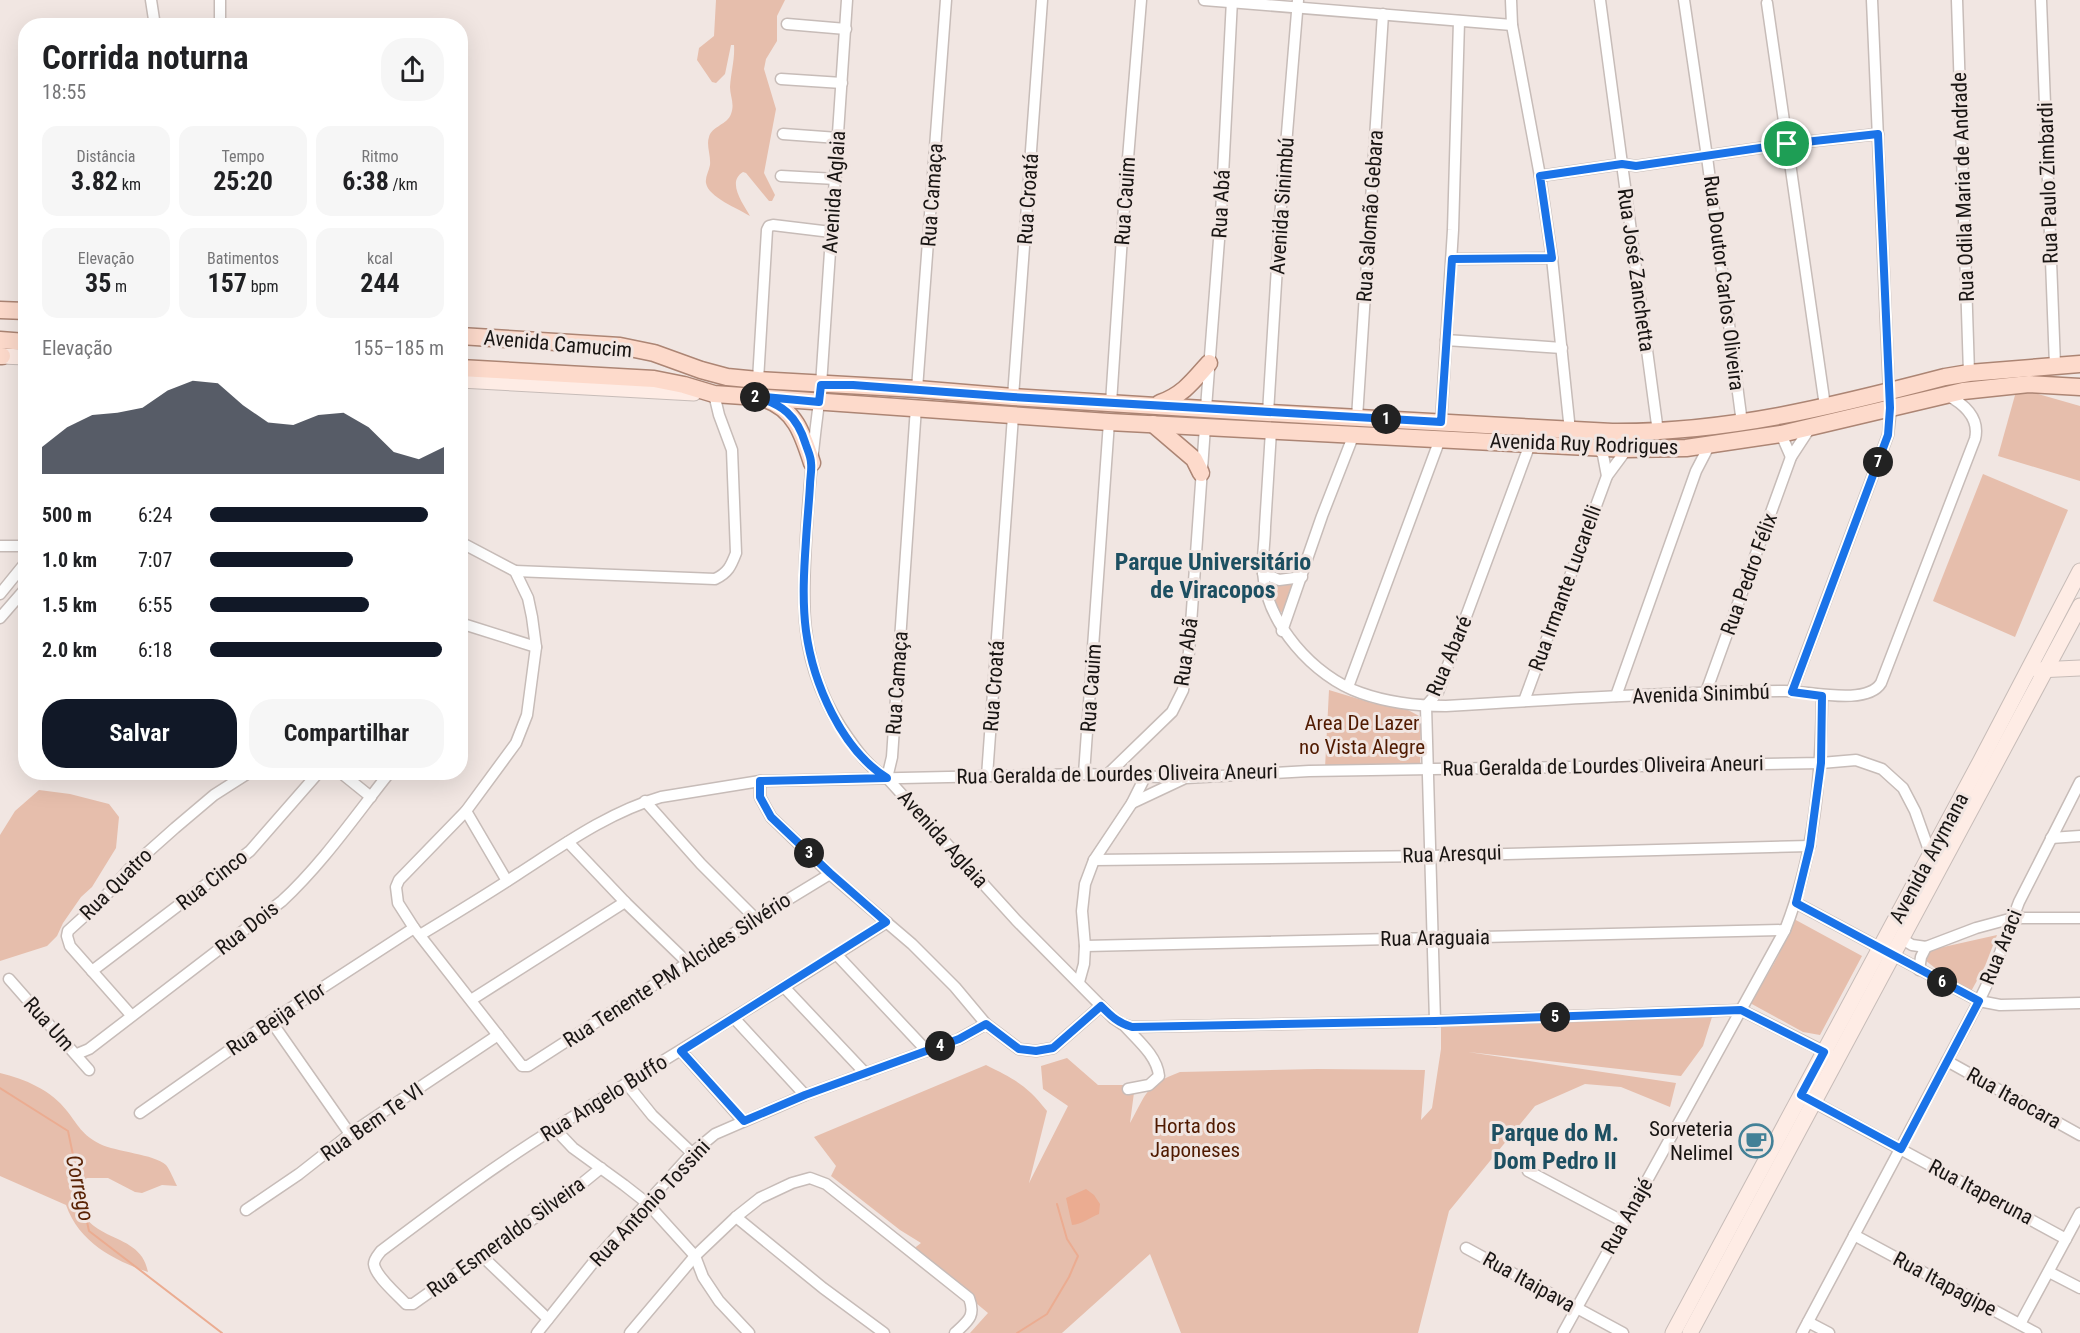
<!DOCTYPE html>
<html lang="pt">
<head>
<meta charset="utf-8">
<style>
	body { margin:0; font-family:"Roboto Condensed",sans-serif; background:#f6f6f6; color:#202124; height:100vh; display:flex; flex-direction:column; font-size:22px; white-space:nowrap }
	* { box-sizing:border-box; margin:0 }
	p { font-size:20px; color:#757577 }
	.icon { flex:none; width:33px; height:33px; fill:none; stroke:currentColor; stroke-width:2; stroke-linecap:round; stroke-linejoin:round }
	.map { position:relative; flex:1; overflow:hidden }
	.side { position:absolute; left:18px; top:18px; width:450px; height:762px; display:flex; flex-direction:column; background:#fff; border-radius:24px; box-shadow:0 6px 24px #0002 }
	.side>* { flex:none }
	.pin { position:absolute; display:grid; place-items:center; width:51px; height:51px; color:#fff; margin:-26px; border:3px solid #fff; border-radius:50%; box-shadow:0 2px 6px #0007 }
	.km { position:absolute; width:30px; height:30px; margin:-15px; border-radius:50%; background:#222; color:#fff; font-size:16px; line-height:30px; text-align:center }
	.round { display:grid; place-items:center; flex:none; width:63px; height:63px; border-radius:24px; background:#f6f6f6 }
	.overview { display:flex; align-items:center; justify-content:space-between; height:102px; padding:0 24px }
	h1 { font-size:33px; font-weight:700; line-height:45px }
	.stats { display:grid; grid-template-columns:repeat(3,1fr); gap:9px; height:102px; padding:6px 24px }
	.stats div { display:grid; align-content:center; border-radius:15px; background:#f6f6f6; text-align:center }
	.stats b { font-size:26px; font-weight:700 }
	.stats small { font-size:16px; font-weight:400 }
	.stats p { font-size:16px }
	.chart { height:168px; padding:12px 24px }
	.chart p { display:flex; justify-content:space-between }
	.chart svg { width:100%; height:108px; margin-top:6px; fill:#111827; opacity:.7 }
	.action { display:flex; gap:12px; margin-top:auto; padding:12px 24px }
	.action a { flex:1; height:69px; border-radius:24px; background:#111827; color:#fff; font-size:24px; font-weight:700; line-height:69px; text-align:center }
	.action a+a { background:#f6f6f6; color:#202124 }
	ul { padding:0 24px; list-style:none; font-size:20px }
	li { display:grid; grid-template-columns:96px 72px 1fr; align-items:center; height:45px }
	li i { height:15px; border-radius:8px; background:#111827 }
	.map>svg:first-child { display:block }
	.green { fill:#e6beac }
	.water { fill:#ebac91 }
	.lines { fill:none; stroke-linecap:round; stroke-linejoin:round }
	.stream { stroke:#ebac91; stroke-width:2 }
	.street-casing { stroke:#c7bcb8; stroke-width:13 }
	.secondary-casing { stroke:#c7bcb8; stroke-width:17 }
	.primary-casing { stroke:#ac8574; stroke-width:19 }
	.street { stroke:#fff; stroke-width:10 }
	.secondary { stroke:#feece5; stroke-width:15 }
	.primary { stroke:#fddacb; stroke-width:16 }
	.route-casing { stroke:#fff; stroke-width:12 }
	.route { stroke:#1a73e8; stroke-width:8 }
	.labels { text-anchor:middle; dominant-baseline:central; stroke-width:6; stroke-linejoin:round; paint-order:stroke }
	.street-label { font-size:21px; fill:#191513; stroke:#f1e6e2 }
	.park-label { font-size:21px; fill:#501a00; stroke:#f1e6e2 }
	.poi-label { font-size:21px; fill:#191513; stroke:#f1e6e2; text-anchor:end }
	.water-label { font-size:22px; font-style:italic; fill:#592204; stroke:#f1e6e2 }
	.quarter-label { font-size:24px; font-weight:bold; fill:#1d4f61; stroke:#f1e6e2 }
</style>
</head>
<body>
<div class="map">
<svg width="2080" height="1333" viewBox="0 0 2080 1333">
	<rect width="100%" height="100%" fill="#f1e6e2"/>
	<g class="green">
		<path d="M716 0H785L777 16V41L766 59 764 69 776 109 764 173 775 195 772 201H769L746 173 743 172C726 182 744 205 750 216 739 209 708 197 706 183 705 177 709 171 710 165 711 156 706 145 709 137 712 126 727 125 731 114 735 104 730 96 730 87 731 72 735 59 734 45H731L725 74 716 83 712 82 697 60 699 48 714 36Z"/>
		<polygon points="2017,388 2080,406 2080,481 1998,456"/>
		<polygon points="1983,474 2068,510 2015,637 1933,601"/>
		<polygon points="1274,582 1294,582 1289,601 1282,612 1277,611 1270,593 1271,583"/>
		<polygon points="1329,690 1372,703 1408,710 1421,717 1420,768 1325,768"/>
		<polygon points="39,790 70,794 109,804 119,817 116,848 92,887 81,897 63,923 57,936 47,946 0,961 0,835 15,811"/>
		<path d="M1794 919 1862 956 1820 1035 1803 1032 1750 1003C1767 976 1784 949 1794 919Z"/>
		<polygon points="1997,935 1985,966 1969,995 1925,960 1930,950"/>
		<path d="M1712 1017 1703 1046 1681 1076 1468 1052 1676 1083 1670 1107 1621 1087 1585 1084 1535 1106 1449 1211 1418 1333H1181L1150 1254 1062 1333H970L988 1313 912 1250 921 1243 900 1230 831 1176 836 1166 814 1137 986 1065C1014 1079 1027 1085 1047 1111L1029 1183 1068 1106 1043 1089 1041 1066 1067 1058 1098 1085H1135L1130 1123C1147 1093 1145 1085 1180 1072L1317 1069 1425 1070 1421 1120 1432 1108 1441 1049V1027Z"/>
		<path d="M0 1073C25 1079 51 1090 67 1111 78 1125 82 1135 100 1144 116 1152 154 1154 166 1165 170 1170 174 1180 177 1186L162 1185 142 1193 135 1192 108 1178H87L80 1182C71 1248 140 1225 148 1272 113 1260 79 1242 66 1205L0 1176Z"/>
	</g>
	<path class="water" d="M1086 1189 1094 1195 1100 1204 1099 1214C1089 1218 1082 1224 1072 1225L1066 1198Z"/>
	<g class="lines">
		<g class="stream">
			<polyline points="0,1088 68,1131 89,1231 222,1333"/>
			<polyline points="1017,1333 1047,1314 1069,1277 1078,1256 1067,1239 1057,1204"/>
		</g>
		<defs>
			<g id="street">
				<polyline points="151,0 155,26"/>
				<polyline points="1204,0 1512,25"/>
				<polyline points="1511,0 1512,25 1540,176 1552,258 1570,431"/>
				<polyline points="1600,0 1658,432"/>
				<polyline points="1684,0 1707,157 1742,423"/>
				<polyline points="1872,0 1889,392"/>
				<polyline points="1957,0 1969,373"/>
				<polyline points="2041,0 2055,365"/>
				<polyline points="1767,3 1825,406"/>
				<polyline points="787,24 846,29"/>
				<polyline points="220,26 220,0"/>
				<polyline points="781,79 842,83"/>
				<polyline points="783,134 838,138"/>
				<polyline points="781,176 836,179"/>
				<polyline points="1540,176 1622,164 1636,166 1787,144 1878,134"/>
				<polyline points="1452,259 1552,258"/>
				<polyline points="1446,340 1562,348"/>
				<polyline points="758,380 767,230 769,226 773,225 831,232"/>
				<polyline points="821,385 847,0"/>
				<polyline points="917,389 946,0"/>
				<polyline points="1013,397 1042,0"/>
				<path d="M819 402C812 455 807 508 805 561 804 584 803 607 806 630 810 669 826 708 849 739 860 755 870 768 887 778L1016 920 1113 1018 1122 1024 1132 1027 1435 1021 1741 1010 1829 1054"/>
				<polyline points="1111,403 1124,207 1141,0"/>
				<polyline points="1206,408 1221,214 1232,0"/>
				<polyline points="1268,413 1280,218 1298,0"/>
				<polyline points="1357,418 1383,14"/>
				<polyline points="1441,422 1453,230 1459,21"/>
				<path d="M1271 431C1269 463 1267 495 1265 527 1265 541 1262 557 1263 572 1266 623 1314 677 1361 693 1389 703 1418 706 1446 706 1559 699 1672 692 1785 691 1809 691 1867 706 1881 683L1975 439C1980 418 1964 404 1947 395"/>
				<polyline points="1781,434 1791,457"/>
				<polyline points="1598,448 1603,455 1607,476"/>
				<polyline points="460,542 515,571 528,598 532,617 536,647 527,715 516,743 466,811 399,880 396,887 398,903 414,928 522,1066 528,1066 756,919 830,874"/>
				<polyline points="0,546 26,546"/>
				<path d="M515 571 715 579C728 573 731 566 736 553L732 450 719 415 714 394"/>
				<polyline points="1263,573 1279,580 1302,577"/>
				<polyline points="0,594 26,562"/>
				<polyline points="0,618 26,588"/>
				<polyline points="460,623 536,647"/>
				<polyline points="1282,631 1322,516 1354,434"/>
				<polyline points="1348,687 1440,439"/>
				<polyline points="1792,691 1888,435 1891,408"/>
				<polyline points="1706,692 1791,457 1810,428"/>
				<polyline points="1616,696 1696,471 1710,444"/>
				<polyline points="1524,701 1607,476 1627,449"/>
				<polyline points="340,772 371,797"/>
				<polyline points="1084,774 1109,422"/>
				<polyline points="1107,775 1172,712 1183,690 1189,652 1205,427"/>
				<polyline points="987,776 1013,416"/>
				<polyline points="887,778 892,757 916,407"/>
				<polyline points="760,781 760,797 771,817 830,874 912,944 955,987 986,1024 1019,1049 1036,1051 1053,1048 1101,1006"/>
				<polyline points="645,801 701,864 756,919"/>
				<polyline points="1132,803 1183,779"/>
				<polyline points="466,811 507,881"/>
				<polyline points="2051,838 2080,836"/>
				<polyline points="568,842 625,902 688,963"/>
				<polyline points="1094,860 1430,856 1810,846"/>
				<polyline points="1796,903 1979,1001 2000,1005 2080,1003"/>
				<path d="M420 935C453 915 486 895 518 874 563 845 609 812 661 797L760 781 1084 774 1186 778 1309 771 1821 763 1856 760 1882 769 1903 788 1915 811 1930 853 1933 854"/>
				<polyline points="1902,939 1912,945 1926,947 1976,928 2013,918 2080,918"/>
				<polyline points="1085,946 1785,930"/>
				<polyline points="837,955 927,1051"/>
				<polyline points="1919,970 1921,957 1926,947"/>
				<polyline points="92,971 250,851 319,772"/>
				<polyline points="9,979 89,1070"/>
				<polyline points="1079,982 1084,964 1085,946 1082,911 1085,884 1094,860 1132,803 1145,777"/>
				<polyline points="784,987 866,1074"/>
				<polyline points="471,1000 625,902"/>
				<polyline points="131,1015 70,946 67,936 68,931 101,901 130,868 175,828 214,795 250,772"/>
				<polyline points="734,1018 805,1095"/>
				<polyline points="271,1021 350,1134"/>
				<polyline points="1435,1021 1426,706 1438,692 1530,444"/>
				<path d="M1123 1024C1136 1039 1157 1055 1159 1076L1149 1085 1128 1089"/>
				<polyline points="681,1051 743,1121"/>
				<path d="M77 1054 89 1049 282 901C323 863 355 816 390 772"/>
				<polyline points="1947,1061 2080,1135"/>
				<polyline points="627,1084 652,1115 692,1153"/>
				<polyline points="1808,1099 2066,1239"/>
				<polyline points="140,1113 271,1021 414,928"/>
				<polyline points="554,1128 573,1148 624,1185 647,1203 695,1256 703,1277 719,1301 749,1333"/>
				<path d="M601 1168 574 1190 413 1304H406C398 1295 375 1276 374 1264 374 1259 378 1255 381 1251 438 1208 494 1166 555 1128 665 1058 777 993 887 922"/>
				<polyline points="1528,1171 1624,1222"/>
				<polyline points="246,1210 299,1174 350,1134 498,1035"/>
				<polyline points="736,1217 823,1288 884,1333"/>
				<polyline points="1854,1235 2036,1333"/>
				<polyline points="1466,1248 1623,1333"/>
				<polyline points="481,1255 548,1319"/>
				<polyline points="2049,1272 2080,1288"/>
				<polyline points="1808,1322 1829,1333"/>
				<polyline points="2020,1324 2080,1213"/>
				<polyline points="537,1333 596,1259 692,1153 715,1134 805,1095 959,1039 986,1024"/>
				<path d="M630 1333 695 1256 736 1217 760 1198 792 1183 810 1178 826 1184 969 1298C976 1316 968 1321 955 1333"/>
				<path d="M1563 1333 1785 930C1815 854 1821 776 1822 696"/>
				<polyline points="1802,1333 1979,1001 1992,974 2019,902 2080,782"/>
			</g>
			<g id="secondary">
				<polyline points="0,356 26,357"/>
				<polyline points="460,380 694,393"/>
				<polyline points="2038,670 2080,668"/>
				<polyline points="1673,1333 1980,762 2080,571"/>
				<polyline points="1690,1333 2080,606"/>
			</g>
			<g id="primary">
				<polyline points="0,310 26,311"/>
				<path d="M460 336 620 346 654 353 701 370 727 377 758 380 917 389 1013 397 1268 413 1612 432C1727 433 1834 406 1945 377L1969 373 2080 364"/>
				<polyline points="0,340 26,342"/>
				<polyline points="0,356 2,356"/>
				<polyline points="460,368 654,379 684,385 714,394 1109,422 1627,449 1686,448 1781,434 1963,391 2029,384 2080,387"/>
				<path d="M765 399C795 409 803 435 812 463"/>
				<path d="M1160 403C1183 395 1193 381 1209 363"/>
				<polyline points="1153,424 1194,459 1201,473"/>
			</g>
		</defs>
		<use href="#street" class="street-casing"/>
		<use href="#secondary" class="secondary-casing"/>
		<use href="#primary" class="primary-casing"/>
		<use href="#street" class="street"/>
		<use href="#secondary" class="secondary"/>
		<use href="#primary" class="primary"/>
	</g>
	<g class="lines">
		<defs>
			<path id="route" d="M1878 134 1890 408 1888 435 1792 692 1822 696 1821 763 1810 846 1796 903 1979 1001 1901 1149 1801 1095 1824 1052 1741 1010 1435 1021 1132 1027C1118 1023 1111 1016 1101 1006L1053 1048 1036 1051 1019 1049 986 1024 959 1039 805 1095 744 1121 681 1051 886 922 830 873 771 817 760 797V781L887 778C841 749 813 683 806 631 802 601 804 569 806 540 807 522 809 503 810 485 810 478 812 470 811 463 811 457 808 451 806 445 797 415 782 404 753 396L819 402 821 385H853L1013 397 1441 422 1452 259 1552 258 1540 176 1622 164 1636 166 1787 144Z"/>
		</defs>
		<use href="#route" class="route-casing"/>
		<use href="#route" class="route"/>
	</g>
	<defs>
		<symbol id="cafe-ring" viewBox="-11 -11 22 22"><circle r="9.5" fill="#f1e6e2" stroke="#438197" stroke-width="1.5"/><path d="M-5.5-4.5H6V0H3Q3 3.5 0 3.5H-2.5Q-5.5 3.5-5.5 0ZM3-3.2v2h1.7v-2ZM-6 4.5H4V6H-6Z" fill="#438197"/></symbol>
	</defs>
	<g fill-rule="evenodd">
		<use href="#cafe-ring" x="1737" y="1122" width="38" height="38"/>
	</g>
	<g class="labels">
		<g class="street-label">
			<text transform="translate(2048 183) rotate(-92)">Rua Paulo Zimbardi</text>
			<text transform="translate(1963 187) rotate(-92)">Rua Odila Maria de Andrade</text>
			<text transform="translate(834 192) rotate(-86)">Avenida Aglaia</text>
			<text transform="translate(932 195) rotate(-86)">Rua Camaça</text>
			<text transform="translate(1028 199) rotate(-86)">Rua Croatá</text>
			<text transform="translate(1125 201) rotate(-86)">Rua Cauim</text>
			<text transform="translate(1221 204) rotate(-87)">Rua Abá</text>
			<text transform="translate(1282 206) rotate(-86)">Avenida Sinimbú</text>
			<text transform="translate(1370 216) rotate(-86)">Rua Salomão Gebara</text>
			<text transform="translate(1636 270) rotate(82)">Rua José Zanchetta</text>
			<text transform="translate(1724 283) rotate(83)">Rua Doutor Carlos Oliveira</text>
			<text transform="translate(558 344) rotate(5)">Avenida Camucim</text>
			<text transform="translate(1584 444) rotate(2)">Avenida Ruy Rodrigues</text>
			<text transform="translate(1749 574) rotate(-70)">Rua Pedro Félix</text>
			<text transform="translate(1565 588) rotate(-70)">Rua Irmante Lucarelli</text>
			<text transform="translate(1186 652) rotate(-82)">Rua Abã</text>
			<text transform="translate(1449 656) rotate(-67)">Rua Abaré</text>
			<text transform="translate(897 683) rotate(-86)">Rua Camaça</text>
			<text transform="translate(994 686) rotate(-86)">Rua Croatá</text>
			<text transform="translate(1091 688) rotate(-86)">Rua Cauim</text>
			<text transform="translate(1701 694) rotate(-2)">Avenida Sinimbú</text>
			<text transform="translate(1603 766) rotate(-1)">Rua Geralda de Lourdes Oliveira Aneuri</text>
			<text transform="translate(1117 774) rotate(-1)">Rua Geralda de Lourdes Oliveira Aneuri</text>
			<text transform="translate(943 839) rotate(48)">Avenida Aglaia</text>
			<text transform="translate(1452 854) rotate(-2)">Rua Aresqui</text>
			<text transform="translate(1929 858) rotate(-62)">Avenida Arymana</text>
			<text transform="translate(212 880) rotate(-38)">Rua Cinco</text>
			<text transform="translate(116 884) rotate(-45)">Rua Quatro</text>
			<text transform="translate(247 928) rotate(-38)">Rua Dois</text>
			<text transform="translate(1435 938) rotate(-1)">Rua Araguaia</text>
			<text transform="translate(2001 947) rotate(-68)">Rua Araci</text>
			<text transform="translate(677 970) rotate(-33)">Rua Tenente PM Alcides Silvério</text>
			<text transform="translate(276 1019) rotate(-34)">Rua Beija Flor</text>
			<text transform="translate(49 1024) rotate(48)">Rua Um</text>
			<text transform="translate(604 1098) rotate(-32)">Rua Angelo Buffo</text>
			<text transform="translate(2014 1098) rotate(29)">Rua Itaocara</text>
			<text transform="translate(372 1122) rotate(-35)">Rua Bem Te VI</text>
			<text transform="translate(1981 1192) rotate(28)">Rua Itaperuna</text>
			<text transform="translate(650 1203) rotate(-47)">Rua Antonio Tossini</text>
			<text transform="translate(1627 1216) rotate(-61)">Rua Anajé</text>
			<text transform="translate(506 1237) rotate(-36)">Rua Esmeraldo Silveira</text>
			<text transform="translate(1529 1282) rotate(29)">Rua Itaipava</text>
			<text transform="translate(1945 1284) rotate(28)">Rua Itapagipe</text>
		</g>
		<g class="park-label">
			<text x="1362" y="723">Area De Lazer<tspan x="1362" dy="24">no Vista Alegre</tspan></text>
			<text x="1195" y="1126">Horta dos<tspan x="1195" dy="24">Japoneses</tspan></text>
		</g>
		<g class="poi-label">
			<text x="1733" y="1129">Sorveteria<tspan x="1733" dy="24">Nelimel</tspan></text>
		</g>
		<g class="water-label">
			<text transform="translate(80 1188) rotate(78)">Corrego</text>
		</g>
		<g class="quarter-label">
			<text x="1213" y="562">Parque Universitário<tspan x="1213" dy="28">de Viracopos</tspan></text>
			<text x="1555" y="1133">Parque do M.<tspan x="1555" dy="28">Dom Pedro II</tspan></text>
		</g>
	</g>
</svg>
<div class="pin" style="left:1787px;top:144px;background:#1e9e55"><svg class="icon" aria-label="arrive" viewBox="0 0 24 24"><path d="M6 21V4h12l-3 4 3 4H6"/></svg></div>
<b class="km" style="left:1386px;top:419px">1</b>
<b class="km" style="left:755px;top:397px">2</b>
<b class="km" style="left:809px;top:853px">3</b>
<b class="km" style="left:940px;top:1046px">4</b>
<b class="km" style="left:1555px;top:1017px">5</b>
<b class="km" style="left:1942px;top:982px">6</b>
<b class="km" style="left:1878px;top:462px">7</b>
<section class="side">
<div class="overview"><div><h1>Corrida noturna</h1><p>18:55</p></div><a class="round"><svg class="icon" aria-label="share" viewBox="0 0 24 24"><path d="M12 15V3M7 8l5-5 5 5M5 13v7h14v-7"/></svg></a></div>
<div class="stats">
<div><p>Distância</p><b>3.82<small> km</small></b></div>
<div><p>Tempo</p><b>25:20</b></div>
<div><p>Ritmo</p><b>6:38<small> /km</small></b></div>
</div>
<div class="stats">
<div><p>Elevação</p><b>35<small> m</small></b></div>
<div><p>Batimentos</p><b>157<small> bpm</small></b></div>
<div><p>kcal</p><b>244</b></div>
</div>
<div class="chart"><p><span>Elevação</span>155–185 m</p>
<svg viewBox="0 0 160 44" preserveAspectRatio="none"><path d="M0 44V33L10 25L20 20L30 19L40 17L50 10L60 6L70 7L80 16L90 23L100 24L110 20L120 19L130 25L140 35L150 38L160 33V44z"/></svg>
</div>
<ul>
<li><b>500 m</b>6:24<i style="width:93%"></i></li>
<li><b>1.0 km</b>7:07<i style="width:61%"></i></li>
<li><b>1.5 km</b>6:55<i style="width:68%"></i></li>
<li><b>2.0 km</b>6:18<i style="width:99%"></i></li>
</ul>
<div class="action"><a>Salvar</a><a>Compartilhar</a></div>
</section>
</div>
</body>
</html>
